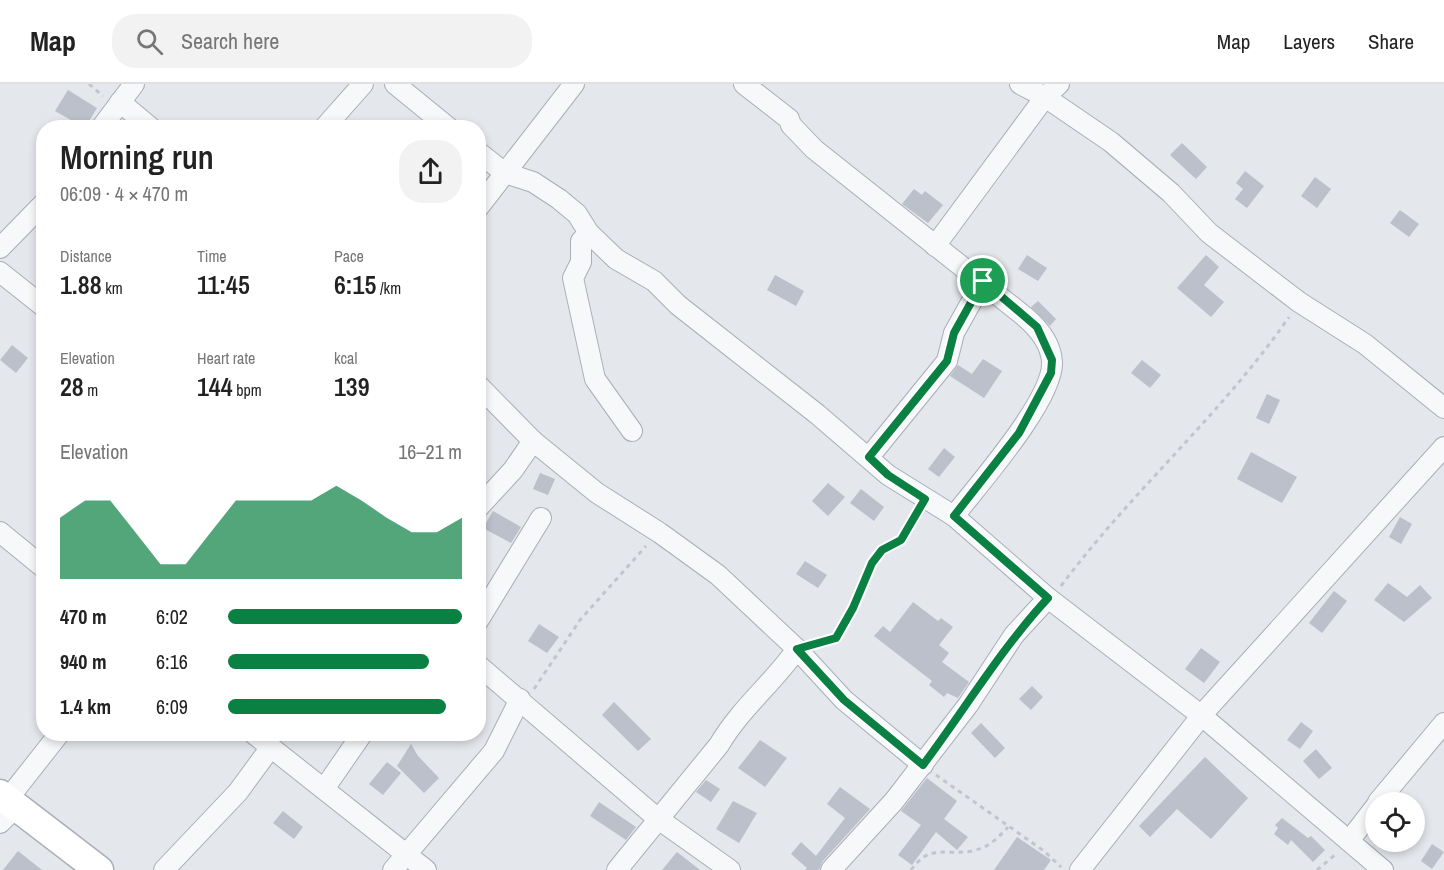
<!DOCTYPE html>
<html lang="en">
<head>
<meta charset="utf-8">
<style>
	body { margin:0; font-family:"Archivo Narrow",sans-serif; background:#f2f2f2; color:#222; height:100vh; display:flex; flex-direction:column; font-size:22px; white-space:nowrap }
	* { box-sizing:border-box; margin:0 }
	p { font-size:20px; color:#767676 }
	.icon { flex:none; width:33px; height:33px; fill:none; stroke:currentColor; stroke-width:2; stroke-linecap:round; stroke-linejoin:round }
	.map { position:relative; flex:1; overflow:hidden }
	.sheet { position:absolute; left:36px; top:36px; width:450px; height:621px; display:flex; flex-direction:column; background:#fff; border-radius:24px; box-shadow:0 3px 9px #0003 }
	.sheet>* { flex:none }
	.controls { position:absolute; left:1365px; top:708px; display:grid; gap:12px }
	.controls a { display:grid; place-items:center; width:60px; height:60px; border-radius:50%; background:#fff; box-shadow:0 3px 9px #0003; font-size:30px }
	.pin { position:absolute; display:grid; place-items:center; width:51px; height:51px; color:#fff; margin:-26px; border:3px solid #fff; border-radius:50%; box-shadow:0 2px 6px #0007 }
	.round { display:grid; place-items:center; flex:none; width:63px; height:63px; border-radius:24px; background:#f2f2f2 }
	.summary { display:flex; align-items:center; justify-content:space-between; height:102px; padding:0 24px }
	h1 { font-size:33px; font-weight:600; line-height:45px }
	.stats { display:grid; grid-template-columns:repeat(3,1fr); gap:9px; height:102px; padding:6px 24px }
	.stats div { display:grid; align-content:center }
	.stats b { font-size:26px; font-weight:600 }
	.stats small { font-size:16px; font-weight:400 }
	.stats p { font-size:16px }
	.chart { height:168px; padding:12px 24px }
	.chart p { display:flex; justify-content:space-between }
	.chart svg { width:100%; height:108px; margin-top:6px; fill:#0b8043; opacity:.7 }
	ul { padding:0 24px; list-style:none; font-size:20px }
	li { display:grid; grid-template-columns:96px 72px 1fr; align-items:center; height:45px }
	li i { height:15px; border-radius:8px; background:#0b8043 }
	header { display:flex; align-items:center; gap:36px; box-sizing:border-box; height:84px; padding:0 30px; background:#fff; border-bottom:2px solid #e0e0e0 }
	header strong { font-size:28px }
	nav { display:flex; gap:33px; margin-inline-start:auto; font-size:21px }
	.search { width:420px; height:54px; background:#f2f2f2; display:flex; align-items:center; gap:15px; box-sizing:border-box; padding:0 21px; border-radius:24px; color:#767676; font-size:22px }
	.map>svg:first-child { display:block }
	.building { fill:#bbc0ca }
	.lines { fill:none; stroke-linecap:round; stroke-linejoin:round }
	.street-casing { stroke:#a9aeb7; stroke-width:22 }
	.secondary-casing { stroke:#a9aeb7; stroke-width:31 }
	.path { stroke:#c2c5cb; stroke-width:3; stroke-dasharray:4.5 4.5; stroke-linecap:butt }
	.street { stroke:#f7f8fa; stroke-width:20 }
	.secondary { stroke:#fff; stroke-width:28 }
	.route-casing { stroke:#fff; stroke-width:12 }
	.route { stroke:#0b8043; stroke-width:8 }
</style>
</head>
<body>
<header>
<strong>Map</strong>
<div class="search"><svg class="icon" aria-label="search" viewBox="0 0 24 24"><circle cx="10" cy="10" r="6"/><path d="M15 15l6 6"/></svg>Search here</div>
<nav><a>Map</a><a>Layers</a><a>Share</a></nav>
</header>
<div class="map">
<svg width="1444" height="786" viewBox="0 0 1444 786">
	<rect width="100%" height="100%" fill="#e4e7ec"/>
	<g class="building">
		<polygon points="68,6 97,24 85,44 55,27"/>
		<polygon points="1182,59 1207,83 1196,95 1170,71"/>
		<polygon points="1245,87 1264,102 1247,124 1235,115 1243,105 1236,99"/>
		<polygon points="1315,93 1331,105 1317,124 1301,112"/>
		<polygon points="914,105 922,111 925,107 943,121 928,139 902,120"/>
		<polygon points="1400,126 1419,140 1409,153 1390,139"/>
		<polygon points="1027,171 1047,184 1038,197 1018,185"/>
		<polygon points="1206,171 1219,183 1204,201 1224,218 1211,233 1177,204"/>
		<polygon points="775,191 804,207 796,222 767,206"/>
		<polygon points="1038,217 1056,235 1050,242 1031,223"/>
		<polygon points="12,261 28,274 16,289 0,276"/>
		<polygon points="983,275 1002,287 984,314 950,292 958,281 972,290"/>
		<polygon points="1142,276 1161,291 1150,304 1131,289"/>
		<polygon points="1267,310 1280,316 1269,340 1256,334"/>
		<polygon points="944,364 955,373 939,393 928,385"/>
		<polygon points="1251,368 1297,393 1282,419 1237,395"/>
		<polygon points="540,389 555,395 548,411 533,405"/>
		<polygon points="828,399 845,413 828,432 812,417"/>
		<polygon points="861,405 884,423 874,437 850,419"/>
		<polygon points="493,427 521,443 511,459 483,444"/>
		<polygon points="1400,433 1412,440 1401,460 1389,453"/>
		<polygon points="805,477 827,491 818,504 796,490"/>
		<polygon points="1388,499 1407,513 1420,501 1432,514 1404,538 1374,516"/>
		<polygon points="1334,507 1347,517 1322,549 1309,539"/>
		<polygon points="913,518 938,537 941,534 953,543 939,561 949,569 942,578 969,598 958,614 947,609 944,613 929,601 932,597 874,552 883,542 890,548"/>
		<polygon points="539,540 559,553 547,569 528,557"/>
		<polygon points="1201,564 1220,578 1204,599 1185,585"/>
		<polygon points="1032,602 1043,613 1031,626 1019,615"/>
		<polygon points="614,618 651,655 638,667 602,631"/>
		<polygon points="1301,638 1313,647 1300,665 1287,656"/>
		<polygon points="981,639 1005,664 995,674 971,649"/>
		<polygon points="760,656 787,674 765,703 738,684"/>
		<polygon points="411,660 418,672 439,694 424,709 397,682"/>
		<polygon points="1316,665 1332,684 1319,695 1303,677"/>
		<polygon points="1205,673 1248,714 1211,755 1177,725 1150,753 1139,742"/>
		<polygon points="387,678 401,689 383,711 369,700"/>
		<polygon points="927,694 957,717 944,735 968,753 957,766 936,748 912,781 898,771 921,741 901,727"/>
		<polygon points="706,696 720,705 711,718 696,708"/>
		<polygon points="840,703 870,725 822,778 819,786 805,786 807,784 791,770 801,758 816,772 845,734 827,720"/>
		<polygon points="733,717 757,729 739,759 716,745"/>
		<polygon points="599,718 636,743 626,756 590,732"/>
		<polygon points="283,727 303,743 294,755 273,739"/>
		<polygon points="1282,734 1308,754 1311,752 1325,766 1313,778 1291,756 1288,761 1274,750 1278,744 1275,741"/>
		<polygon points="1017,753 1051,776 1044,786 994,786"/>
		<polygon points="1432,760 1444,768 1432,785 1421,777"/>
		<polygon points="18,767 42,786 3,786"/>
		<polygon points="677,768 700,786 662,786"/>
	</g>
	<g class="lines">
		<defs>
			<g id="street">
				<polyline points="395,0 449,44"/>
				<path d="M744 0 789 35 791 41 814 65 1024 232C1037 243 1051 259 1052 278 1054 315 978 401 954 432"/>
				<polyline points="1020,0 1045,13 1111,58 1171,109 1209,149 1299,218 1365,260 1444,324"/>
				<polyline points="120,18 151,44"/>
				<polyline points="101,44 134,0"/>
				<polyline points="324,44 363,0"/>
				<polyline points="478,68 505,89 533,98 559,115 577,130 589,149 616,175 654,197 678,221 817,330 888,391 954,432 1048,514 1202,632 1383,786"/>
				<polyline points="478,124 574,0"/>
				<polyline points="589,149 581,157 581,178 573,194 595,295 632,347"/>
				<polyline points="935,162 1045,13 1059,0"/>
				<polyline points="0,164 44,119"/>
				<polyline points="0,188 44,223"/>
				<polyline points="478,301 533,357 597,409 660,449 718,491 797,565 844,616 923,681"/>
				<polyline points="869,373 947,277 954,249 983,197"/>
				<polyline points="478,424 513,386 533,357"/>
				<polyline points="0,448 44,484"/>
				<polyline points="478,537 541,434"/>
				<polyline points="478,581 657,734 730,786"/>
				<polyline points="254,650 426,786"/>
				<polyline points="324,705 362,650"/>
				<polyline points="7,716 59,650"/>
				<polyline points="1378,718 1444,639"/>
				<polyline points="0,739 17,722"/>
				<polyline points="1349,757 1376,722"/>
				<polyline points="164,786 238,708 271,663"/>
				<polyline points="393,786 494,667 520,615"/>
				<path d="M617 786 719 661C740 625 773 599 797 565"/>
				<polyline points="831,786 894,717 968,621 1014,551 1048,514"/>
				<polyline points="1080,786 1206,626 1444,363"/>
			</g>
			<polyline id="secondary" points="0,710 99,786"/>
		</defs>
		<use href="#street" class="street-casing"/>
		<use href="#secondary" class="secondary-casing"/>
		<g class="path">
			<polyline points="89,0 103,12"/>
			<path d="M1061 502C1131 408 1222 330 1289 233"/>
			<polyline points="818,560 836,554 853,524 871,479 882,466 901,456 917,430"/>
			<polyline points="534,605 580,536 646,462"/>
			<polyline points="936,691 1044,767 1061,783"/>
			<path d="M911 786C930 759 946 772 972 767 988 764 998 754 1008 743"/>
			<polyline points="1317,786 1336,770"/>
		</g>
		<use href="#street" class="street"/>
		<use href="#secondary" class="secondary"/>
	</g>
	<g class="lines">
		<defs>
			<path id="route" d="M983 197 1037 243 1052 276 1051 289 1019 349 954 432 1048 514C1001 565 965 625 923 681L844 616 797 565 836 554 853 524 872 479 882 466 901 456 925 415 888 391 869 373 947 277 954 249Z"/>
		</defs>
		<use href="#route" class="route-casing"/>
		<use href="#route" class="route"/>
	</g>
</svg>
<div class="controls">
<a><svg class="icon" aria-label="locate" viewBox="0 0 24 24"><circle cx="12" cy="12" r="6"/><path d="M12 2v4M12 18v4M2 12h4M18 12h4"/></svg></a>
</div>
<div class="pin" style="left:983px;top:197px;background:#1e9e55"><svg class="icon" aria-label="arrive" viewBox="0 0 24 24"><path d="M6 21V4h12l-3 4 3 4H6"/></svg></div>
<section class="sheet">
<div class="summary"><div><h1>Morning run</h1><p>06:09 · 4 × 470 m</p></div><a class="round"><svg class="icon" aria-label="share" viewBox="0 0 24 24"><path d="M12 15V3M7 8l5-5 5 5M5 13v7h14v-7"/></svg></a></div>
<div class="stats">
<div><p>Distance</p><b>1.88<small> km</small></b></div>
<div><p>Time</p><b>11:45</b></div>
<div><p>Pace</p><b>6:15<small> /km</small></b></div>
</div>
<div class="stats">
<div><p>Elevation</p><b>28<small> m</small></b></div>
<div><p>Heart rate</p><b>144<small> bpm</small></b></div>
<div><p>kcal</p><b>139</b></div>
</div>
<div class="chart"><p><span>Elevation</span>16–21 m</p>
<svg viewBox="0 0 160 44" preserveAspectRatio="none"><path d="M0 44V19L10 12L20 12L30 25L40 38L50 38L60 25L70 12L80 12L90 12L100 12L110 6L120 12L130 19L140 25L150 25L160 19V44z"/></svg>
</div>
<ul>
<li><b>470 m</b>6:02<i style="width:100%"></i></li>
<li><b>940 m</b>6:16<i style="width:86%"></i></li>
<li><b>1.4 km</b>6:09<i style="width:93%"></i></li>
</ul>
</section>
</div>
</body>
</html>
